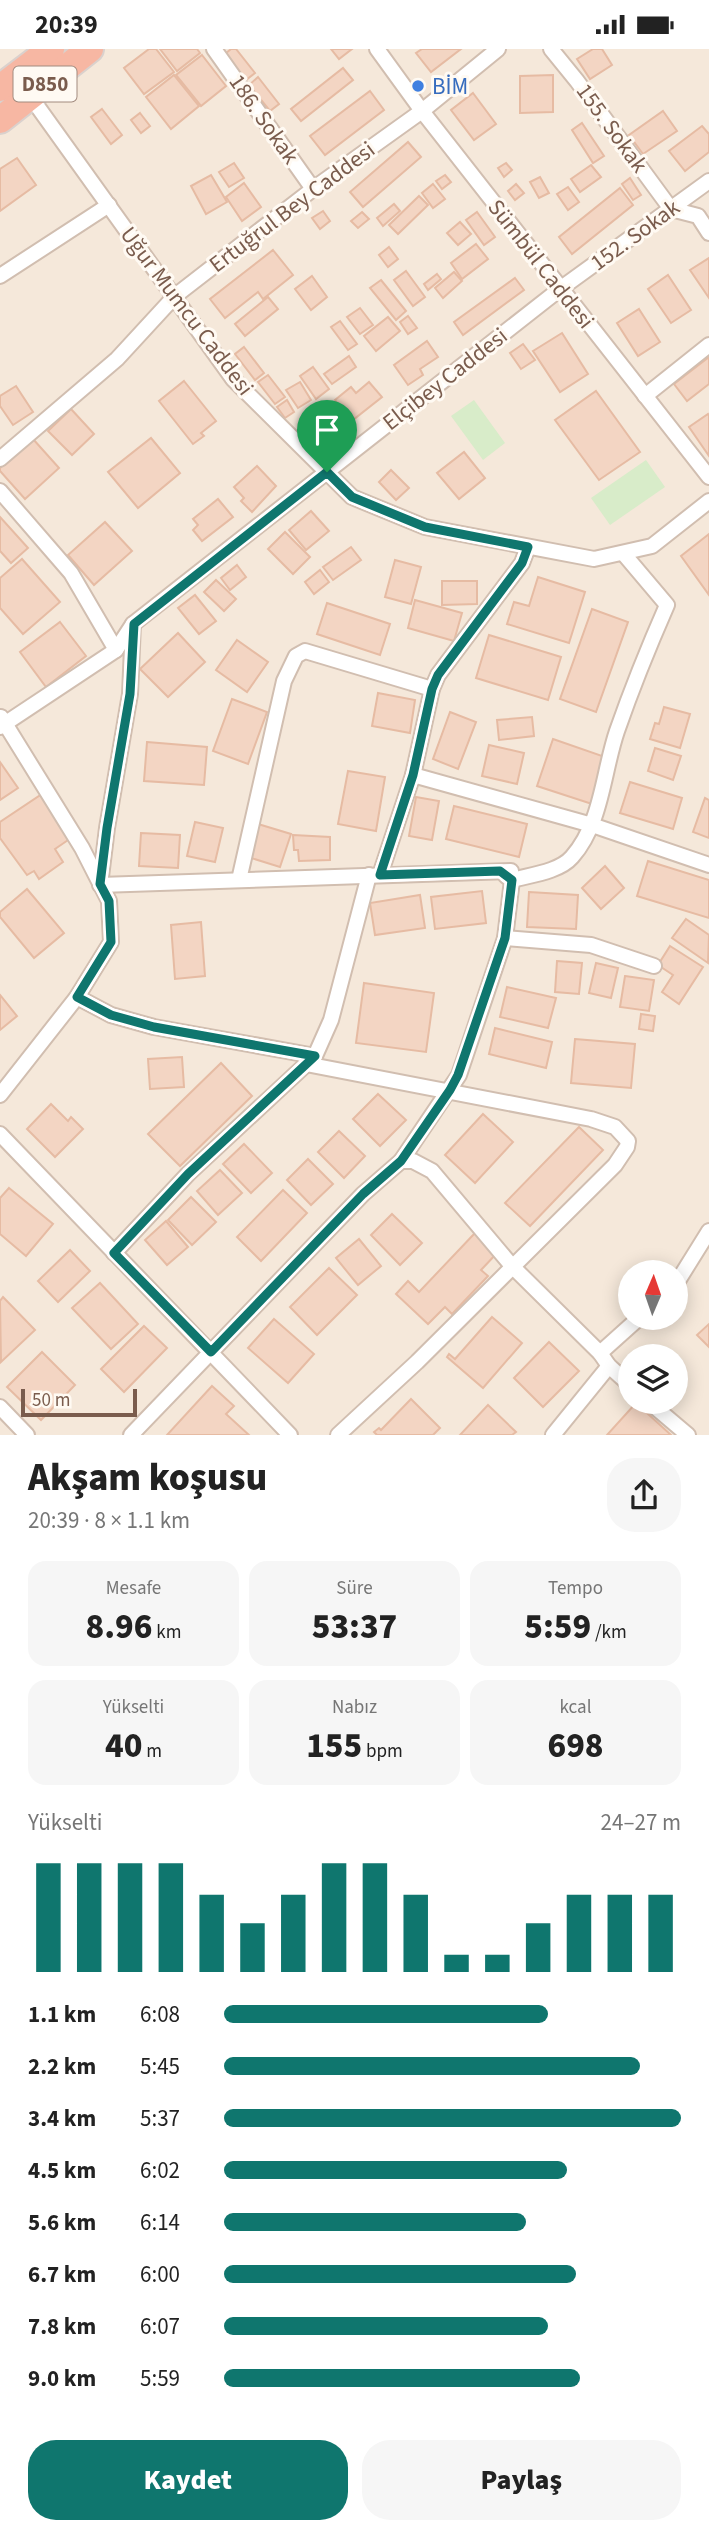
<!DOCTYPE html>
<html lang="tr">
<head>
<meta charset="utf-8">
<style>
	body { margin:0; font-family:"Source Sans 3",sans-serif; background:#f6f6f6; color:#222; height:100vh; display:flex; flex-direction:column; font-size:26px; white-space:nowrap }
	* { box-sizing:border-box; margin:0 }
	p { font-size:23px; color:#767676 }
	.icon { flex:none; width:38px; height:38px; fill:none; stroke:currentColor; stroke-width:2; stroke-linecap:round; stroke-linejoin:round }
	.map { position:relative; height:1386px; overflow:hidden }
	.sheet { display:flex; flex-direction:column; background:#fff; flex:1 }
	.sheet>* { flex:none }
	.needle { width:46px; rotate:2deg }
	.fabs { position:absolute; left:618px; top:1211px; display:grid; gap:14px }
	.fabs a { display:grid; place-items:center; width:70px; height:70px; border-radius:50%; background:#fff; box-shadow:0 4px 18px #0003; font-size:35px }
	.scale { position:absolute; left:21px; bottom:18px; width:116px; box-sizing:border-box; padding-left:7px; border:4px solid #7a5c4d; border-top:0; font-size:19px; line-height:24px; white-space:nowrap; color:#7a5c4d; -webkit-text-stroke:5px #fffaf3; paint-order:stroke }
	.pin { position:absolute; display:grid; place-items:center; width:60px; height:60px; color:#fff; margin:-72px -30px; border-radius:50% 50% 50% 0; rotate:-45deg; box-shadow:0 0 7px #0007 }
	.pin .icon { rotate:45deg }
	.round { display:grid; place-items:center; flex:none; width:74px; height:74px; border-radius:28px; background:#f6f6f6 }
	.summary { display:flex; align-items:center; justify-content:space-between; height:119px; padding:0 28px }
	h1 { font-size:38px; font-weight:800; line-height:52px }
	.stats { display:grid; grid-template-columns:repeat(3,1fr); gap:10px; height:119px; padding:7px 28px }
	.stats div { display:grid; align-content:center; border-radius:18px; background:#f6f6f6; text-align:center }
	.stats b { font-size:35px; font-weight:800 }
	.stats small { font-size:19px; font-weight:400 }
	.stats p { font-size:19px }
	.chart { height:196px; padding:14px 28px }
	.chart p { display:flex; justify-content:space-between }
	.chart svg { width:100%; height:126px; margin-top:7px; stroke:#0f766e; stroke-width:6 }
	.action { display:flex; gap:14px; margin-top:auto; padding:14px 28px }
	.action a { flex:1; height:80px; border-radius:28px; background:#0f766e; color:#fff; font-size:28px; font-weight:800; line-height:80px; text-align:center }
	.action a+a { background:#f6f6f6; color:#222 }
	ul { padding:0 28px; list-style:none; font-size:23px }
	li { display:grid; grid-template-columns:112px 84px 1fr; align-items:center; height:52px }
	li i { height:18px; border-radius:9px; background:#0f766e }
	.status { display:flex; justify-content:space-between; align-items:center; height:49px; padding:0 35px; background:#fff; direction:ltr }
	.status svg { height:19px; fill:currentColor }
	.map>svg:first-child { display:block }
	.residential { fill:#f5e8da; fill-rule:evenodd }
	.green { fill:#d8ecc9 }
	.building { fill:#f3d5c3; stroke:#e6bba3; stroke-width:2 }
	.lines { fill:none; stroke-linecap:round; stroke-linejoin:round }
	.street-casing { stroke:#d1beb0; stroke-width:18 }
	.highway-casing { stroke:#dad1cd; stroke-width:30 }
	.street { stroke:#fff; stroke-width:14 }
	.highway { stroke:#f7b7a3; stroke-width:26 }
	.route-casing { stroke:#fff; stroke-width:14 }
	.route { stroke:#0f766e; stroke-width:9 }
	.shop-dot { fill:#3f7fe0; stroke:#fffaf3; stroke-width:2.5 }
	.labels { text-anchor:middle; dominant-baseline:central; stroke-width:6; stroke-linejoin:round; paint-order:stroke }
	.shield { fill:#fffaf3; stroke:#a28b7f; stroke-width:2 }
	.shield-label { font-size:21px; font-weight:bold; fill:#7a5c4d }
	.shop-label { font-size:23px; fill:#366cbe; stroke:#fffaf3; text-anchor:start }
	.street-label { font-size:23px; fill:#7a5c4d; stroke:#fffaf3 }
</style>
</head>
<body>
<div class="status"><b>20:39</b><svg viewBox="0 0 49 12"><path d="M0 12V9h3v3zM5 12V6h3v6zM10 12V3h3v9zM15 12V0h3v12zM26 1h20v11H26zM47 4h2v5h-2z"/></svg></div>
<div class="map">
<svg width="709" height="1386" viewBox="0 0 709 1386">
	<rect width="100%" height="100%" fill="#fdf6ec"/>
	<path class="residential" d="M0 0H709V1386H0ZM630 1223H676V1269H630ZM630 1307H676V1353H630Z"/>
	<g class="green">
		<polygon points="474,351 505,394 483,411 451,367"/>
		<polygon points="646,411 665,438 610,476 591,449"/>
	</g>
	<g class="building">
		<polygon points="149,0 156,0 174,23 144,45 124,19"/>
		<polygon points="160,0 197,0 200,4 177,22"/>
		<polygon points="231,0 236,0 255,24 246,31 225,5"/>
		<polygon points="331,0 352,0 339,10"/>
		<polygon points="422,0 461,0 431,23 416,4"/>
		<polygon points="593,0 602,0 612,16 590,30 577,10"/>
		<polygon points="202,6 226,37 201,57 176,26"/>
		<polygon points="343,19 353,31 301,72 291,60"/>
		<polygon points="174,26 199,57 171,80 146,48"/>
		<polygon points="553,26 553,63 520,64 520,27"/>
		<polygon points="258,28 279,55 270,62 249,36"/>
		<polygon points="370,42 384,61 325,106 310,87"/>
		<polygon points="473,44 496,75 474,91 451,61"/>
		<polygon points="102,60 122,86 111,95 91,68"/>
		<polygon points="663,62 677,82 643,105 629,86"/>
		<polygon points="140,64 150,77 141,84 131,71"/>
		<polygon points="582,74 604,107 593,114 572,81"/>
		<polygon points="702,77 709,85 709,103 685,122 669,102"/>
		<polygon points="408,93 421,108 363,158 350,143"/>
		<polygon points="17,109 36,136 0,162 0,120"/>
		<polygon points="234,114 244,129 229,138 219,123"/>
		<polygon points="506,114 512,121 504,128 498,119"/>
		<polygon points="591,116 601,128 580,143 571,130"/>
		<polygon points="211,126 227,153 206,165 191,137"/>
		<polygon points="445,126 451,133 442,140 436,132"/>
		<polygon points="540,128 549,144 539,149 530,133"/>
		<polygon points="630,129 641,146 633,151 622,135"/>
		<polygon points="244,134 261,158 242,172 226,148"/>
		<polygon points="433,135 445,150 433,159 422,144"/>
		<polygon points="516,135 524,144 515,151 508,142"/>
		<polygon points="568,138 579,153 568,161 557,145"/>
		<polygon points="620,139 633,156 572,205 559,188"/>
		<polygon points="419,147 428,156 398,185 389,176"/>
		<polygon points="394,155 400,162 383,177 377,169"/>
		<polygon points="323,162 330,172 320,180 312,169"/>
		<polygon points="362,163 369,170 358,179 351,172"/>
		<polygon points="477,163 495,188 484,196 466,171"/>
		<polygon points="460,173 471,185 458,196 447,184"/>
		<polygon points="476,195 488,210 462,230 451,214"/>
		<polygon points="389,198 398,210 388,218 379,206"/>
		<polygon points="273,201 293,226 263,250 258,243 225,269 210,250"/>
		<polygon points="709,209 709,249 690,221"/>
		<polygon points="406,222 425,248 413,257 394,231"/>
		<polygon points="454,223 462,232 443,249 435,239"/>
		<polygon points="437,225 441,230 428,241 424,235"/>
		<polygon points="668,226 691,261 671,274 648,240"/>
		<polygon points="312,227 327,248 311,261 295,240"/>
		<polygon points="515,229 524,241 463,286 454,273"/>
		<polygon points="381,231 406,262 396,271 370,239"/>
		<polygon points="268,248 278,260 245,287 235,275"/>
		<polygon points="360,259 373,276 360,285 347,268"/>
		<polygon points="639,260 660,293 638,307 617,274"/>
		<polygon points="408,267 417,279 408,285 400,273"/>
		<polygon points="388,268 400,282 376,302 364,287"/>
		<polygon points="340,272 357,295 348,301 331,278"/>
		<polygon points="562,284 588,325 560,343 533,302"/>
		<polygon points="427,292 438,308 420,320 423,326 408,336 394,316"/>
		<polygon points="523,295 535,311 521,320 510,304"/>
		<polygon points="244,298 264,324 255,331 235,305"/>
		<polygon points="349,307 356,318 332,335 324,325"/>
		<polygon points="709,308 709,335 687,352 674,335"/>
		<polygon points="313,318 329,340 316,350 300,327"/>
		<polygon points="268,326 285,348 275,355 258,333"/>
		<polygon points="184,332 216,372 201,384 204,387 193,395 159,352"/>
		<polygon points="300,333 311,351 298,359 286,341"/>
		<polygon points="369,333 382,348 320,397 308,381 339,357 335,351 351,338 356,344"/>
		<polygon points="16,337 33,363 13,376 0,357 0,347"/>
		<polygon points="596,342 640,403 599,431 555,371"/>
		<polygon points="287,351 294,363 285,369 277,358"/>
		<polygon points="71,360 94,385 72,406 48,382"/>
		<polygon points="708,365 709,367 709,407 689,378"/>
		<polygon points="151,389 180,424 138,459 108,423"/>
		<polygon points="33,390 59,419 25,450 0,422 0,419"/>
		<polygon points="464,403 485,429 459,450 437,424"/>
		<polygon points="257,417 276,437 252,463 241,452 244,449 234,438"/>
		<polygon points="391,421 409,439 396,451 379,433"/>
		<polygon points="218,450 233,468 202,492 193,481 198,476 193,470"/>
		<polygon points="311,462 329,482 306,501 289,481"/>
		<polygon points="0,468 28,499 11,514 0,502"/>
		<polygon points="105,473 132,502 94,536 68,506"/>
		<polygon points="285,483 310,508 293,525 268,500"/>
		<polygon points="709,485 709,546 681,507"/>
		<polygon points="351,498 361,511 333,531 323,518"/>
		<polygon points="22,510 60,553 23,585 0,559 0,529"/>
		<polygon points="395,511 421,518 411,555 385,548"/>
		<polygon points="237,516 246,528 230,541 221,529"/>
		<polygon points="320,521 329,533 314,545 305,533"/>
		<polygon points="538,528 585,543 569,594 507,575 514,553 529,557"/>
		<polygon points="216,531 236,550 224,562 204,543"/>
		<polygon points="442,532 477,532 477,555 442,556"/>
		<polygon points="195,546 216,572 199,585 178,559"/>
		<polygon points="415,551 462,564 454,592 408,579"/>
		<polygon points="327,554 390,575 380,606 317,585"/>
		<polygon points="592,560 628,573 596,663 560,650"/>
		<polygon points="60,573 86,607 46,638 20,603"/>
		<polygon points="178,584 205,613 168,648 140,620"/>
		<polygon points="489,586 561,608 548,651 476,629"/>
		<polygon points="237,591 268,613 247,643 216,621"/>
		<polygon points="378,644 415,651 410,684 372,677"/>
		<polygon points="232,650 267,663 248,715 213,702"/>
		<polygon points="664,658 690,665 680,699 650,690 655,674 659,675"/>
		<polygon points="450,663 476,673 458,720 433,710"/>
		<polygon points="532,668 534,687 499,691 497,671"/>
		<polygon points="553,690 608,709 592,755 537,737"/>
		<polygon points="147,693 207,698 204,736 144,732"/>
		<polygon points="489,696 524,704 517,735 482,727"/>
		<polygon points="655,699 681,707 673,731 648,722"/>
		<polygon points="0,713 18,739 0,751"/>
		<polygon points="348,722 385,728 376,782 338,775"/>
		<polygon points="630,733 682,749 673,780 620,764"/>
		<polygon points="42,745 71,789 55,800 63,813 39,830 34,822 27,826 0,789 0,773"/>
		<polygon points="416,748 439,752 432,791 409,787"/>
		<polygon points="705,749 709,751 709,789 693,783"/>
		<polygon points="454,757 527,775 519,808 446,790"/>
		<polygon points="195,773 223,779 215,813 187,807"/>
		<polygon points="258,775 291,785 280,818 248,808"/>
		<polygon points="141,784 180,786 178,819 139,817"/>
		<polygon points="293,786 330,788 330,811 299,812 298,801 294,801"/>
		<polygon points="648,812 709,831 709,869 637,847"/>
		<polygon points="605,817 624,839 601,860 582,839"/>
		<polygon points="27,840 64,884 34,909 0,868 0,863"/>
		<polygon points="482,842 486,874 435,880 431,848"/>
		<polygon points="529,843 578,846 576,880 527,878"/>
		<polygon points="420,846 425,879 375,886 370,854"/>
		<polygon points="686,870 709,886 708,914 672,889"/>
		<polygon points="201,873 205,927 175,930 171,876"/>
		<polygon points="670,897 703,918 679,955 662,943 673,926 658,916"/>
		<polygon points="557,912 582,914 579,945 555,943"/>
		<polygon points="596,914 618,919 611,949 589,944"/>
		<polygon points="625,927 654,931 649,962 620,958"/>
		<polygon points="364,934 434,944 426,1003 356,994"/>
		<polygon points="507,938 556,949 548,979 500,968"/>
		<polygon points="0,946 17,967 0,981"/>
		<polygon points="641,965 655,967 653,982 639,980"/>
		<polygon points="495,979 552,993 546,1019 489,1005"/>
		<polygon points="575,990 635,995 631,1039 571,1034"/>
		<polygon points="182,1008 184,1038 150,1040 148,1010"/>
		<polygon points="221,1014 252,1047 180,1117 148,1085"/>
		<polygon points="378,1045 406,1071 380,1097 353,1070"/>
		<polygon points="51,1055 68,1072 71,1068 83,1080 55,1108 27,1080"/>
		<polygon points="483,1065 513,1093 475,1134 445,1106"/>
		<polygon points="579,1078 603,1101 530,1177 505,1154"/>
		<polygon points="339,1082 365,1107 344,1129 318,1103"/>
		<polygon points="244,1095 272,1124 251,1144 223,1115"/>
		<polygon points="308,1110 333,1135 311,1156 287,1131"/>
		<polygon points="220,1121 242,1144 218,1166 197,1142"/>
		<polygon points="9,1139 53,1175 26,1207 0,1185 0,1149"/>
		<polygon points="283,1141 307,1164 261,1212 237,1188"/>
		<polygon points="191,1148 216,1173 192,1196 168,1171"/>
		<polygon points="392,1165 422,1194 400,1216 371,1186"/>
		<polygon points="166,1172 188,1198 167,1216 145,1191"/>
		<polygon points="475,1184 497,1204 481,1221 488,1227 452,1265 445,1258 428,1275 396,1245 408,1232 419,1243"/>
		<polygon points="359,1190 381,1217 358,1236 336,1209"/>
		<polygon points="70,1201 90,1222 58,1253 38,1232"/>
		<polygon points="329,1219 357,1246 317,1286 290,1258"/>
		<polygon points="100,1234 138,1275 111,1300 72,1259"/>
		<polygon points="3,1248 35,1281 1,1313 0,1252"/>
		<polygon points="492,1268 522,1294 483,1339 447,1308 449,1305 455,1310"/>
		<polygon points="274,1270 314,1305 288,1334 248,1299"/>
		<polygon points="709,1275 709,1298 697,1286"/>
		<polygon points="144,1277 167,1299 124,1343 101,1320"/>
		<polygon points="549,1293 579,1322 543,1358 514,1329"/>
		<polygon points="42,1303 75,1336 41,1371 7,1338"/>
		<polygon points="212,1337 234,1357 226,1365 249,1386 167,1386"/>
		<polygon points="411,1350 440,1379 433,1386 377,1386 374,1383 379,1379 381,1381"/>
		<polygon points="636,1354 671,1386 607,1386"/>
		<polygon points="488,1356 516,1383 512,1386 460,1386"/>
	</g>
	<g class="lines">
		<defs>
			<g id="street">
				<polyline points="214,0 313,140"/>
				<polyline points="377,0 422,62 709,428"/>
				<polyline points="551,0 577,32 671,160 698,167 709,184"/>
				<polyline points="30,47 233,330 352,448 425,478 594,510 652,497 709,452"/>
				<polyline points="0,227 109,156"/>
				<polyline points="645,347 709,296"/>
				<polyline points="0,410 117,310 175,247 313,140 422,62 498,0"/>
				<polyline points="0,442 71,524 116,601"/>
				<polyline points="133,575 130,645 107,779 100,836 511,822 512,831 505,889 459,1026 401,1112"/>
				<polyline points="0,678 116,601 133,575 560,240 709,132"/>
				<polyline points="413,726 592,776 709,816"/>
				<polyline points="380,826 413,726 432,640 438,626 522,514 528,498"/>
				<path d="M506 827 512 831C530 826 559 823 572 808 602 774 603 723 617 682 632 639 649 597 667 556L623 504"/>
				<polyline points="239,831 284,632 296,607 305,602 432,640"/>
				<polyline points="505,889 591,896 654,917"/>
				<polyline points="77,948 111,966 154,978 315,1007"/>
				<polyline points="306,1015 591,1070 615,1078 628,1092 627,1098 615,1116 417,1313 338,1386"/>
				<polyline points="0,1046 77,948 111,893 109,852 82,799 1,668"/>
				<polyline points="0,1085 290,1386"/>
				<polyline points="114,1204 188,1125 315,1007 331,971 369,826"/>
				<polyline points="676,1235 709,1182"/>
				<polyline points="600,1304 639,1269"/>
				<polyline points="649,1353 688,1386"/>
				<polyline points="0,1358 27,1386"/>
				<polyline points="131,1386 363,1145 401,1112 413,1112 432,1122 512,1217 600,1304 609,1317 630,1336"/>
				<polyline points="553,1386 609,1317"/>
			</g>
			<g id="highway">
				<polyline points="0,39 51,0"/>
				<polyline points="0,71 90,0"/>
			</g>
		</defs>
		<use href="#street" class="street-casing"/>
		<use href="#highway" class="highway-casing"/>
		<use href="#street" class="street"/>
		<use href="#highway" class="highway"/>
	</g>
	<g class="lines">
		<defs>
			<polygon id="route" points="327,423 352,448 425,478 528,498 522,514 438,626 432,640 413,726 380,826 500,822 512,831 505,889 458,1026 450,1041 401,1112 363,1145 211,1303 114,1204 188,1125 315,1007 154,978 111,966 77,948 111,893 109,852 100,835 107,779 130,645 134,575"/>
		</defs>
		<use href="#route" class="route-casing"/>
		<use href="#route" class="route"/>
	</g>
	<circle class="shop-dot" cx="418" cy="37" r="7"/>
	<g class="labels">
		<rect class="shield" x="13.5" y="17.5" width="63" height="35" rx="5"/>
		<g class="shield-label">
			<text x="45" y="35">D850</text>
		</g>
		<g class="shop-label">
			<text x="432" y="37">BİM</text>
		</g>
		<g class="street-label">
			<text transform="translate(264 70) rotate(55)">186. Sokak</text>
			<text transform="translate(612 79) rotate(54)">155. Sokak</text>
			<text transform="translate(292 158) rotate(-37)">Ertuğrul Bey Caddesi</text>
			<text transform="translate(635 186) rotate(-36)">152. Sokak</text>
			<text transform="translate(541 215) rotate(52)">Sümbül Caddesi</text>
			<text transform="translate(187 262) rotate(53)">Uğur Mumcu Caddesi</text>
			<text transform="translate(445 330) rotate(-38)">Elçibey Caddesi</text>
		</g>
	</g>
</svg>
<div class="fabs">
<a><svg class="needle" viewBox="-14 -14 28 28"><path d="M0-13l5 13h-10z" fill="#e53935"/><path d="M0 13l5-13h-10z" fill="#767676"/></svg></a>
<a><svg class="icon" aria-label="layers" viewBox="0 0 24 24"><path d="M12 4l9 5-9 5-9-5zM3 14l9 5 9-5"/></svg></a>
</div>
<div class="scale">50 m</div>
<div class="pin" style="left:327px;top:423px;background:#1e9e55"><svg class="icon" aria-label="arrive" viewBox="0 0 24 24"><path d="M6 21V4h12l-3 4 3 4H6"/></svg></div>
</div>
<section class="sheet">
<div class="summary"><div><h1>Akşam koşusu</h1><p>20:39 · 8 × 1.1 km</p></div><a class="round"><svg class="icon" aria-label="share" viewBox="0 0 24 24"><path d="M12 15V3M7 8l5-5 5 5M5 13v7h14v-7"/></svg></a></div>
<div class="stats">
<div><p>Mesafe</p><b>8.96<small> km</small></b></div>
<div><p>Süre</p><b>53:37</b></div>
<div><p>Tempo</p><b>5:59<small> /km</small></b></div>
</div>
<div class="stats">
<div><p>Yükselti</p><b>40<small> m</small></b></div>
<div><p>Nabız</p><b>155<small> bpm</small></b></div>
<div><p>kcal</p><b>698</b></div>
</div>
<div class="chart"><p><span>Yükselti</span>24–27 m</p>
<svg viewBox="0 0 160 44" preserveAspectRatio="none"><path d="M5 44V6M15 44V6M25 44V6M35 44V6M45 44V17M55 44V27M65 44V17M75 44V6M85 44V6M95 44V17M105 44V38M115 44V38M125 44V27M135 44V17M145 44V17M155 44V17"/></svg>
</div>
<ul>
<li><b>1.1 km</b>6:08<i style="width:71%"></i></li>
<li><b>2.2 km</b>5:45<i style="width:91%"></i></li>
<li><b>3.4 km</b>5:37<i style="width:100%"></i></li>
<li><b>4.5 km</b>6:02<i style="width:75%"></i></li>
<li><b>5.6 km</b>6:14<i style="width:66%"></i></li>
<li><b>6.7 km</b>6:00<i style="width:77%"></i></li>
<li><b>7.8 km</b>6:07<i style="width:71%"></i></li>
<li><b>9.0 km</b>5:59<i style="width:78%"></i></li>
</ul>
<div class="action"><a>Kaydet</a><a>Paylaş</a></div>
</section>
</body>
</html>
